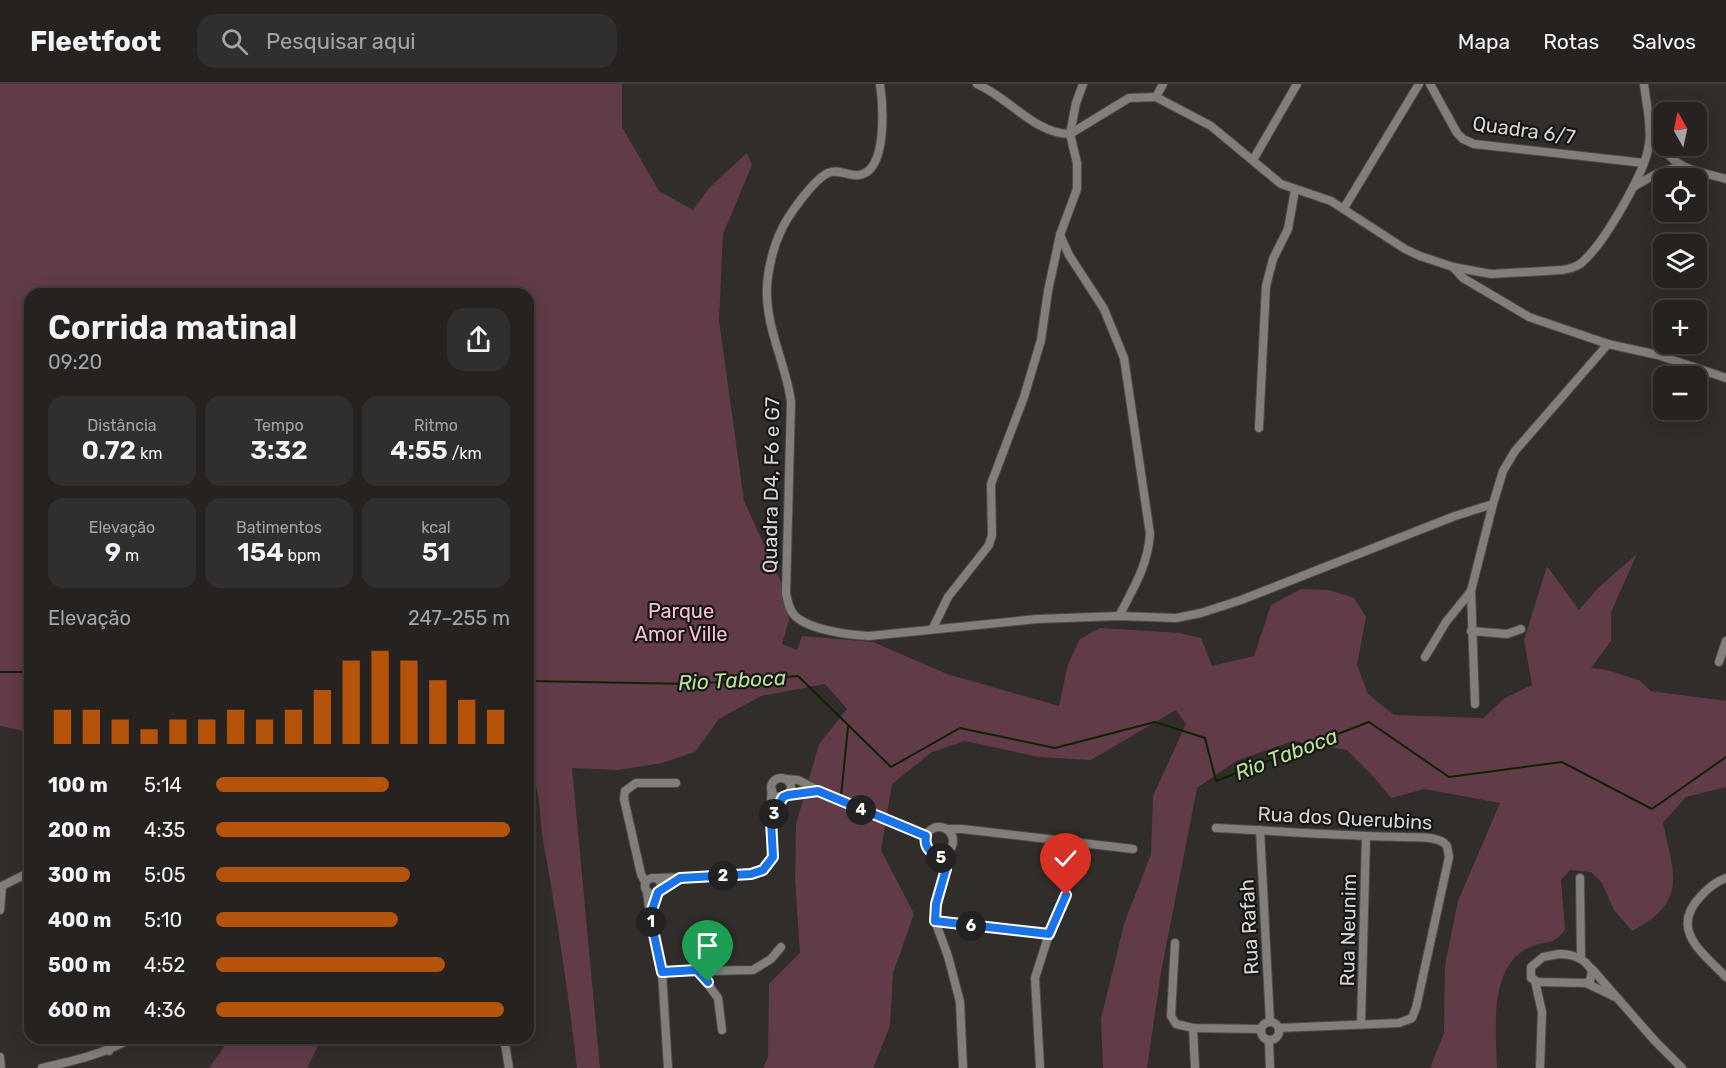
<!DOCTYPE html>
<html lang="pt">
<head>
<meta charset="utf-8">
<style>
	body { margin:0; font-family:Rubik,sans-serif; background:#312f2d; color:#f1f3f6; height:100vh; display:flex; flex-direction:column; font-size:22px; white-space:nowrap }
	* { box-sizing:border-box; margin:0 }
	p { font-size:20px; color:#a3a4a5 }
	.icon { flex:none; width:33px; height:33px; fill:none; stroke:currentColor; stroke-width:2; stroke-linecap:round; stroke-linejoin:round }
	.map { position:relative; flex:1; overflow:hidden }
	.panel { position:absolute; left:24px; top:204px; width:510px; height:756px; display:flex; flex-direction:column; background:#252220; border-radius:18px; box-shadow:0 3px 15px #0003,0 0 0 2px #423f3e }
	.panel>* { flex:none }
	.needle { width:39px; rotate:351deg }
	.tools { position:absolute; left:1653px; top:18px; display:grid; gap:12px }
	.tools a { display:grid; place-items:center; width:54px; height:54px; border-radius:12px; background:#252220; box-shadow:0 3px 15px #0003,0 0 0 2px #423f3e; font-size:30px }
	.pin { position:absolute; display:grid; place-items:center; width:51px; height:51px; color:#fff; margin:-62px -26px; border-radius:50% 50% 50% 0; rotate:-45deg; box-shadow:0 0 6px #0007 }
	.pin .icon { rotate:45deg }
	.km { position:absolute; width:30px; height:30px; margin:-15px; border-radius:50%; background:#222; color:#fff; font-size:16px; line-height:30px; text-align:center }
	.round { display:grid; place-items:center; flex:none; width:63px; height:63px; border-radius:18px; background:#312f2d }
	.headline { display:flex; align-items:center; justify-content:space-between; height:102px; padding:0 24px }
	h1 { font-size:33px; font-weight:600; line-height:45px }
	.figures { display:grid; grid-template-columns:repeat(3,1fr); gap:9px; height:102px; padding:6px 24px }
	.figures div { display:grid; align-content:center; border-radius:15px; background:#312f2d; text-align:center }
	.figures b { font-size:26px; font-weight:600 }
	.figures small { font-size:16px; font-weight:400 }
	.figures p { font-size:16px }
	.chart { height:168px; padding:12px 24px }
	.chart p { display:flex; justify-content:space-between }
	.chart svg { width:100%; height:108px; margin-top:6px; stroke:#b45309; stroke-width:6 }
	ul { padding:0 24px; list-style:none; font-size:20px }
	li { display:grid; grid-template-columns:96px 72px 1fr; align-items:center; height:45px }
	li i { height:15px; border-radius:8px; background:#b45309 }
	header { display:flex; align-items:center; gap:36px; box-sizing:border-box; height:84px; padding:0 30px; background:#252220; border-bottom:2px solid #423f3e }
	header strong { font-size:28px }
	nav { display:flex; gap:33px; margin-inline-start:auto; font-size:21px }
	.search { width:420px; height:54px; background:#312f2d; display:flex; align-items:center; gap:15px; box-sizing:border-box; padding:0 21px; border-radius:18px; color:#a3a4a5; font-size:22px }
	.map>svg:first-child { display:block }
	.green { fill:#623b49 }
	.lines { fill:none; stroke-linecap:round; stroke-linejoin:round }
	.stream { stroke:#0e2200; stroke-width:2 }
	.minor-casing { stroke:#4e4a48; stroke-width:10 }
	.minor { stroke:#827e7a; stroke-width:8 }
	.route-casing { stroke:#fff; stroke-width:12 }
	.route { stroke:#1a73e8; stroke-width:8 }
	.labels { text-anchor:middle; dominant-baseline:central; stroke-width:4.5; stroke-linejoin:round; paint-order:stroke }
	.street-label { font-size:20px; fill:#d7d4d2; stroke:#171614 }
	.park-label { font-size:20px; fill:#f8c0d3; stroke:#171614 }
	.water-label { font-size:21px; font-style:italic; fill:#b6e496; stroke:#171614 }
</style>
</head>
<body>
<header>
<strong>Fleetfoot</strong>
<div class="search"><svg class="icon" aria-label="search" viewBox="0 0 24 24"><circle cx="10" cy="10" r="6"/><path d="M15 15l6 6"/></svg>Pesquisar aqui</div>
<nav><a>Mapa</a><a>Rotas</a><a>Salvos</a></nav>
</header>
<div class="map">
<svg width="1726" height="984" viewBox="0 0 1726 984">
	<rect width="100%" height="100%" fill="#312d2a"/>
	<g class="green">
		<path d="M0 0H622V43L659 107 693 126 709 104 747 69 752 81 723 150 719 236 744 417 781 498 789 536 782 560 797 566 802 552 873 558 947 590 1059 622 1068 580 1080 555 1100 544 1180 549 1201 554 1212 582 1254 572 1271 521 1301 505 1329 506 1354 514 1366 533 1357 581 1368 610 1394 631 1483 634 1505 614 1532 601 1524 556 1547 482 1579 526 1598 504 1637 470 1611 528V557L1591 584 1607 586 1639 596 1651 607 1726 617V703L1686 713 1663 739C1674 791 1688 818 1632 847L1614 826 1602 799 1591 788 1570 786 1561 796 1565 846C1550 864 1549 855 1530 863 1488 881 1496 947 1497 984H1430L1444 949 1445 881 1458 817 1500 719 1424 705 1391 714 1373 692 1347 666 1293 657 1236 677 1197 704 1161 888 1147 984H1103L1101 935 1124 840 1151 770 1153 712 1186 640 1176 626 1091 676 1039 673 965 657 932 668 892 700 881 766 914 830 893 889 890 942 873 984H763L768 973 769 900 800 869 795 795 796 740 819 660 847 625 825 600 761 612 719 635 695 668 662 679 618 686 572 684 600 984H577C568 907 557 832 543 756 539 729 541 705 528 680V210H30V648L0 642Z"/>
		<polygon points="230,954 322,954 307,984 209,984"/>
	</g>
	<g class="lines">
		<g class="stream">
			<polyline points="0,588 30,588"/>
			<polyline points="528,597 693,600 798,592 891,683 960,644 1055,664 1155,638 1205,654 1216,697 1369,638 1449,693 1562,678 1652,725 1726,673"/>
			<polyline points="841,712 848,643"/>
		</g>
		<defs>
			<g id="minor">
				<path d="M880 0C883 20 888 87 859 91 849 93 839 84 828 89 813 96 786 134 780 149 773 164 768 186 767 202 765 244 786 279 791 318L786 510C788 518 789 526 795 532 810 546 849 551 869 552L1037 535 1119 532 1176 534 1201 529 1241 516 1455 432 1493 420 1503 387 1515 367 1608 260"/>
				<path d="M977 0C1008 13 1035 50 1070 50L1129 14 1156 13 1211 42 1281 100 1331 117 1405 165 1420 172 1453 183 1491 190 1562 186C1569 185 1574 184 1580 180 1602 163 1646 88 1649 60 1652 41 1646 19 1644 0"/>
				<path d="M1083 0 1076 19 1070 50 1077 79V105L1060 151 1069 171 1104 225 1124 274 1150 450C1148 481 1133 505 1119 532"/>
				<polyline points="1430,0 1457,49 1463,55 1474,60 1644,79"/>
				<polyline points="1156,13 1163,0"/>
				<path d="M1650 46C1676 86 1682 83 1726 95"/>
				<polyline points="1253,76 1297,0"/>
				<polyline points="1633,103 1658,89 1681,82"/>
				<polyline points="1344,124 1419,0"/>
				<polyline points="1453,183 1463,194 1529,233 1608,260 1658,271 1726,294"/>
				<polyline points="1259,344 1266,202 1273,175 1288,145 1295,106"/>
				<polyline points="1471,507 1475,620"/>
				<polyline points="933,544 948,513 989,461 992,451 991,400 1024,313 1041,256 1048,207 1060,151"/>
				<polyline points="1471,547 1507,550 1521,545"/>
				<polyline points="1425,573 1446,538 1471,507 1493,420"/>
				<polyline points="1719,578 1726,557"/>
				<circle cx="781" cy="704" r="10"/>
				<polyline points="785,695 798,696 854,724 926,752"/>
				<polyline points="788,711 818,707"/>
				<polyline points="772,736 783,713"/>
				<circle cx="939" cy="757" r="14"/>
				<path d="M1216 744C1279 747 1341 752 1404 753 1417 754 1439 751 1447 762L1449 773 1416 924 1412 934 1399 939 1279 944"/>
				<polyline points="946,745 962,745 1133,765"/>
				<polyline points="1260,746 1270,938"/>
				<polyline points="950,765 936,820 935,837 948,872 960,918 963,984"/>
				<circle cx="653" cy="802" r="8"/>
				<path d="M657 794 751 791C789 782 766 733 772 706"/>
				<polyline points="1580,794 1581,875"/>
				<path d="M1726 794C1715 798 1707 805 1700 813 1669 846 1703 869 1726 893"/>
				<polyline points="645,798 641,790 624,715 625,707 636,699 676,699"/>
				<polyline points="660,806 680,794"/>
				<polyline points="647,807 650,832 662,888 668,984"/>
				<polyline points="0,826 2,802 30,788"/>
				<polyline points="650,831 658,808"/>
				<polyline points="935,837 1049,850"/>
				<polyline points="1175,859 1171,932 1176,940 1193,944 1260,945"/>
				<path d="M1559 870C1573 870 1585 874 1592 887L1590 897 1586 899 1538 898 1531 894V883L1543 873Z"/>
				<polyline points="1592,885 1655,957 1682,984"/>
				<polyline points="697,886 718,914 722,946"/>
				<polyline points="662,888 753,886 771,875 781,863"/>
				<polyline points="1535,897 1542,928 1540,984"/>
				<polyline points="1586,899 1615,913"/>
				<circle cx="1270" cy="947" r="9"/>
				<polyline points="1361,940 1366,753"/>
				<polyline points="1193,944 1195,984"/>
				<polyline points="504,954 509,984"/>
				<polyline points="1269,957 1270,984"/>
				<polyline points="109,967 113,954"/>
				<polyline points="0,973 1,984"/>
				<path d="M42 984C76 976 101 971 132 954"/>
				<polyline points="1040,984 1035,894 1049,850 1066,811"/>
			</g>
		</defs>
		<use href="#minor" class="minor-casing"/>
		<use href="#minor" class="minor"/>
	</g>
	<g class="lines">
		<defs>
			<path id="route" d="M708 898 697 886 662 888 650 832 658 808 680 794 751 790 763 786 773 773 771 737 783 713 788 711 818 707 926 752C924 762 929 769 939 770L946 785 936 820 935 837 1049 850 1066 811"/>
		</defs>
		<use href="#route" class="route-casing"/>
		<use href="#route" class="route"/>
	</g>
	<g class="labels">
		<g class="street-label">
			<text transform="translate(1524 46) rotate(8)">Quadra 6/7</text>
			<text transform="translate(771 401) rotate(-89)">Quadra D4, F6 e G7</text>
			<text transform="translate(1345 734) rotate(3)">Rua dos Querubins</text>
			<text transform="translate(1249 843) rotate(-93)">Rua Rafah</text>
			<text transform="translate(1348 846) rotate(-89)">Rua Neunim</text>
		</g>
		<g class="park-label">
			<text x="681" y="527">Parque<tspan x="681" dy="23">Amor Ville</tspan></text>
		</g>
		<g class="water-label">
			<text transform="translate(732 596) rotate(-3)">Rio Taboca</text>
			<text transform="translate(1286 670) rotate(-21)">Rio Taboca</text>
		</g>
	</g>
</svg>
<div class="tools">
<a><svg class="needle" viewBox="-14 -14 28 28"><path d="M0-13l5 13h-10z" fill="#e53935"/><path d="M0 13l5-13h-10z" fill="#a3a4a5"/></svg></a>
<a><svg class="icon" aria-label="locate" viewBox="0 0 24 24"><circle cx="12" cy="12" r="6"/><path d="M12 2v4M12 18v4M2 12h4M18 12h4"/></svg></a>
<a><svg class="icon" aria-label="layers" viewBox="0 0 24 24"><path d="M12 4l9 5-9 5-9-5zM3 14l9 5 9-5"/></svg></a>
<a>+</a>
<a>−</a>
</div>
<div class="pin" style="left:708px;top:898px;background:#1e9e55"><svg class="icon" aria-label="arrive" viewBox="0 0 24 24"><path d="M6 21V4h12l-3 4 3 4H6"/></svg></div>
<div class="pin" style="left:1066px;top:811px;background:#d93025"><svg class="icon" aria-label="check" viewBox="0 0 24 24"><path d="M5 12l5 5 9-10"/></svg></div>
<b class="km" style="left:651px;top:838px">1</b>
<b class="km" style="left:723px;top:792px">2</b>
<b class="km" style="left:774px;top:730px">3</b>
<b class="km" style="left:861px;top:726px">4</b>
<b class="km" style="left:941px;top:774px">5</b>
<b class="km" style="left:971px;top:842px">6</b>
<section class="panel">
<div class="headline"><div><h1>Corrida matinal</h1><p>09:20</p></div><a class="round"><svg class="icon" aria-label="share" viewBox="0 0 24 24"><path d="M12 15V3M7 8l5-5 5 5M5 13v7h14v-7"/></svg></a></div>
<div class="figures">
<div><p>Distância</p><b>0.72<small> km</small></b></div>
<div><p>Tempo</p><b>3:32</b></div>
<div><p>Ritmo</p><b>4:55<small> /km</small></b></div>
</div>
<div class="figures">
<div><p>Elevação</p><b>9<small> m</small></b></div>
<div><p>Batimentos</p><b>154<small> bpm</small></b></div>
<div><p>kcal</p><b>51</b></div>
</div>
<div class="chart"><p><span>Elevação</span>247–255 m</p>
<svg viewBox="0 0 160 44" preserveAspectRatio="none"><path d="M5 44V30M15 44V30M25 44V34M35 44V38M45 44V34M55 44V34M65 44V30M75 44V34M85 44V30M95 44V22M105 44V10M115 44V6M125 44V10M135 44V18M145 44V26M155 44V30"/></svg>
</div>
<ul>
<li><b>100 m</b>5:14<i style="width:59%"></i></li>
<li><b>200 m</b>4:35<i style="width:100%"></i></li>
<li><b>300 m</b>5:05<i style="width:66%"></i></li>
<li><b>400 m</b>5:10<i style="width:62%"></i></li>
<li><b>500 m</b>4:52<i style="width:78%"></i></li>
<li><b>600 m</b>4:36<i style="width:98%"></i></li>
</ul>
</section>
</div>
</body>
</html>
